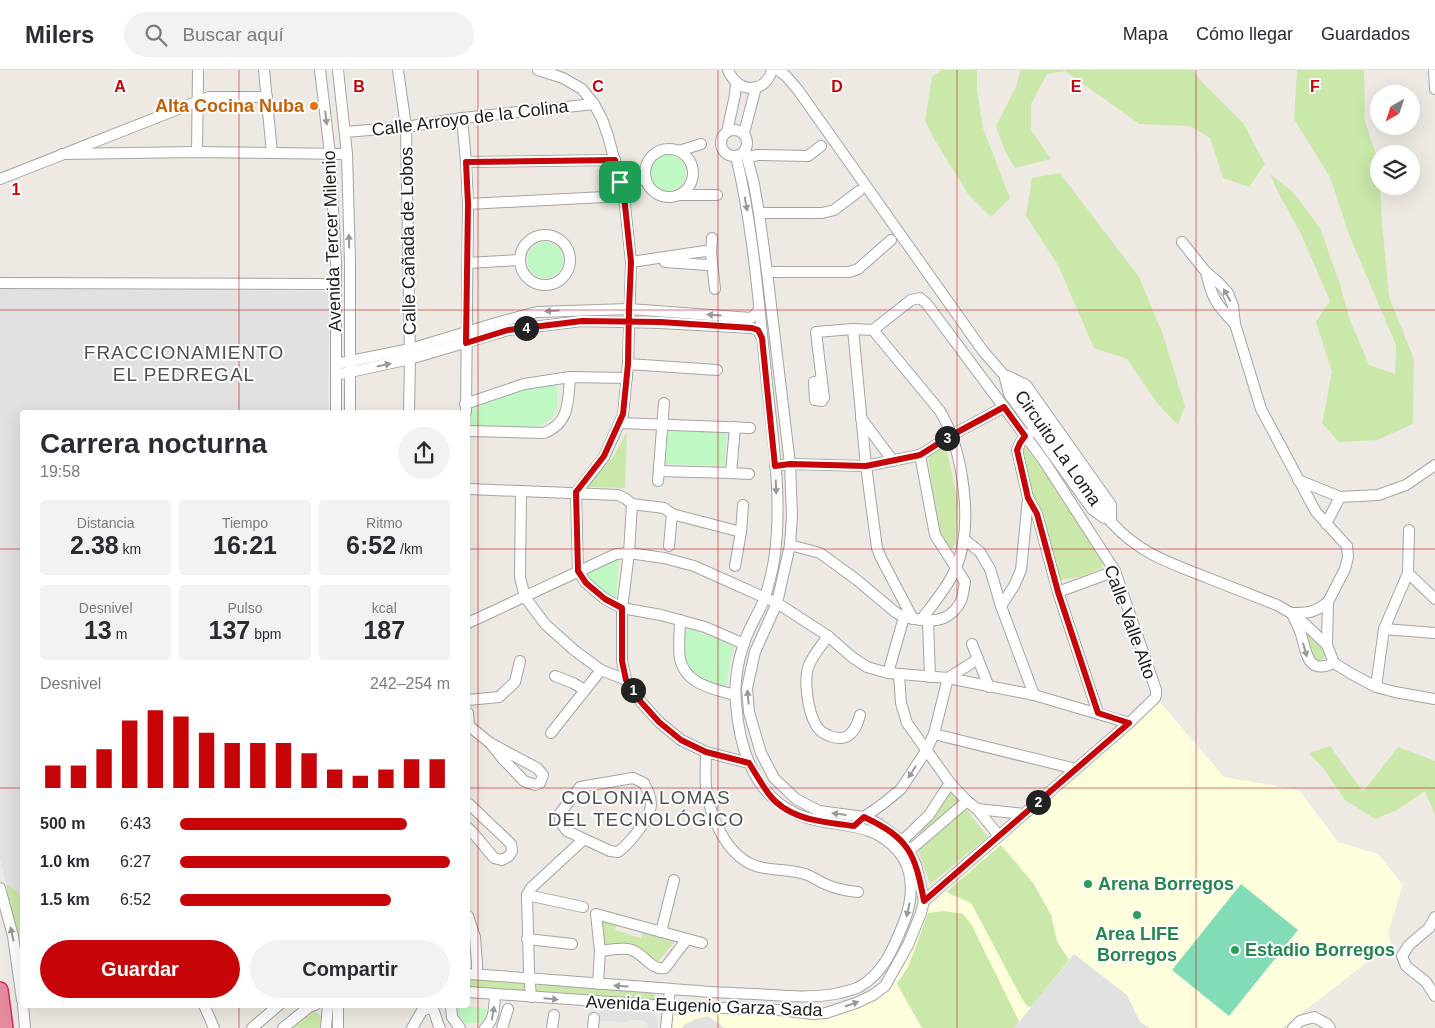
<!DOCTYPE html>
<html lang="es">
<head>
<meta charset="utf-8">
<style>
	body { margin:0; font-family:Arial,sans-serif; background:#f2f2f3; color:#2b2b33; height:100vh; display:flex; flex-direction:column; font-size:19px; white-space:nowrap }
	* { box-sizing:border-box; margin:0 }
	p { font-size:16px; color:#7c7c81 }
	.icon { flex:none; width:28px; height:28px; fill:none; stroke:currentColor; stroke-width:2; stroke-linecap:round; stroke-linejoin:round }
	.map { position:relative; flex:1; overflow:hidden }
	.panel { position:absolute; left:20px; top:340px; width:450px; height:598px; display:flex; flex-direction:column; background:#fff; border-radius:5px; box-shadow:0 5px 20px #0002 }
	.panel>* { flex:none }
	.needle { width:32px; rotate:219deg }
	.buttons { position:absolute; left:1370px; top:15px; display:grid; gap:10px }
	.buttons a { display:grid; place-items:center; width:50px; height:50px; border-radius:50%; background:#fff; box-shadow:0 5px 20px #0002; font-size:25px }
	.pin { position:absolute; display:grid; place-items:center; width:42px; height:42px; color:#fff; margin:-21px; border-radius:10px; box-shadow:0 2px 8px #0006 }
	.km { position:absolute; width:25px; height:25px; margin:-12px; border-radius:50%; background:#222; color:#fff; font-size:14px; line-height:25px; text-align:center }
	.round { display:grid; place-items:center; flex:none; width:52px; height:52px; border-radius:26px; background:#f2f2f3 }
	.head { display:flex; align-items:center; justify-content:space-between; height:85px; padding:0 20px }
	h1 { font-size:28px; font-weight:700; line-height:38px }
	.metrics { display:grid; grid-template-columns:repeat(3,1fr); gap:8px; height:85px; padding:5px 20px }
	.metrics div { display:grid; align-content:center; border-radius:5px; background:#f2f2f3; text-align:center }
	.metrics b { font-size:25px; font-weight:700 }
	.metrics small { font-size:14px; font-weight:400 }
	.metrics p { font-size:14px }
	.chart { height:140px; padding:10px 20px }
	.chart p { display:flex; justify-content:space-between }
	.chart svg { width:100%; height:90px; margin-top:5px; stroke:#c50507; stroke-width:6 }
	.cta { display:flex; gap:10px; margin-top:auto; padding:10px 20px }
	.cta a { flex:1; height:58px; border-radius:30px; background:#c50507; color:#fff; font-size:20px; font-weight:700; line-height:58px; text-align:center }
	.cta a+a { background:#f2f2f3; color:#2b2b33 }
	ul { padding:0 20px; list-style:none; font-size:16px }
	li { display:grid; grid-template-columns:80px 60px 1fr; align-items:center; height:38px }
	li i { height:12px; border-radius:6px; background:#c50507 }
	header { display:flex; align-items:center; gap:30px; box-sizing:border-box; height:70px; padding:0 25px; background:#fff; border-bottom:1px solid #e1e1e2 }
	header strong { font-size:24px }
	nav { display:flex; gap:28px; margin-inline-start:auto; font-size:18px }
	.search { width:350px; height:45px; background:#f2f2f3; display:flex; align-items:center; gap:12px; box-sizing:border-box; padding:0 18px; border-radius:28px; color:#7c7c81; font-size:19px }
	.map>svg:first-child { display:block }
	.education { fill:#fefedc }
	.grass { fill:#c9e8a9 }
	.park { fill:#c0f8c4 }
	.pitch { fill:#82dcb8 }
	.parking { fill:#e1e1e1 }
	.lines { fill:none; stroke-linecap:round; stroke-linejoin:round }
	.minor-casing { stroke:#a4a4a4; stroke-width:12 }
	.highway-casing { stroke:#d42865; stroke-width:18 }
	.minor { stroke:#fff; stroke-width:10 }
	.highway { stroke:#e48c9d; stroke-width:15 }
	.oneway { fill:#999 }
	.route-casing { stroke:#fff; stroke-width:10 }
	.route { stroke:#c50507; stroke-width:6 }
	.grid { fill:none; stroke:#c50507; stroke-width:1; stroke-opacity:0.55 }
	.food-dot { fill:#e8710a; stroke:#fff; stroke-width:2 }
	.leisure-dot { fill:#2e9e5b; stroke:#fff; stroke-width:2 }
	.labels { text-anchor:middle; dominant-baseline:central; stroke-width:4; stroke-linejoin:round; paint-order:stroke }
	.food-label { font-size:18px; font-weight:bold; fill:#c56008; stroke:#fff; text-anchor:end }
	.street-label { font-size:18px; fill:#1d1d1d; stroke:#fff }
	.leisure-label { font-size:18px; font-weight:bold; fill:#27864d; stroke:#fff; text-anchor:start }
	.neighbourhood-label { font-size:19px; letter-spacing:1px; fill:#505050; stroke:#fff }
	.grid-label { font-size:16px; text-anchor:middle; font-weight:bold; fill:#c50507; stroke:#fff; stroke-width:4; stroke-linejoin:round; paint-order:stroke }
</style>
</head>
<body>
<header>
<strong>Milers</strong>
<div class="search"><svg class="icon" aria-label="search" viewBox="0 0 24 24"><circle cx="10" cy="10" r="6"/><path d="M15 15l6 6"/></svg>Buscar aquí</div>
<nav><a>Mapa</a><a>Cómo llegar</a><a>Guardados</a></nav>
</header>
<div class="map">
<svg width="1435" height="958" viewBox="0 0 1435 958">
	<rect width="100%" height="100%" fill="#eeeae3"/>
	<polygon class="education" points="1159,631 1224,707 1299,720 1338,772 1378,784 1403,815 1388,863 1391,874 1282,958 670,958 671,943 712,941 820,947 887,916 927,833 1134,656"/>
	<g class="grass">
		<polygon points="942,0 977,0 977,21 983,58 1010,128 991,147 968,124 933,67 925,50 932,6"/>
		<polygon points="1021,0 1193,0 1202,12 1243,53 1265,94 1249,117 1223,108 1210,68 1190,56 1139,54 1065,1 1047,4 1031,34 1031,60 1051,89 1015,98 1005,81 996,56 1016,17"/>
		<polygon points="1297,0 1364,0 1365,51 1379,94 1379,116 1380,116 1382,152 1389,227 1414,289 1413,354 1377,370 1339,372 1322,353 1332,302 1316,252 1330,231 1301,164 1278,122 1270,104 1293,122 1320,158 1340,214 1349,248 1369,295 1395,304 1396,275 1350,167 1330,107 1294,49"/>
		<polygon points="1060,103 1139,207 1162,262 1185,336 1178,355 1157,333 1127,289 1094,278 1058,195 1026,146 1032,108"/>
		<polygon points="627,362 625,418 587,417 585,415 597,405 613,387"/>
		<polygon points="1023,375 1036,390 1104,492 1102,498 1080,507 1058,510 1021,390 1019,379"/>
		<polygon points="943,376 947,382 958,431 956,473 952,479 937,461 928,385"/>
		<path d="M1301 554C1311 562 1333 577 1322 591L1314 590 1308 577Z"/>
		<polygon points="1330,676 1363,722 1398,677 1435,691 1435,745 1425,721 1397,740 1375,749 1345,730 1324,699 1309,683"/>
		<polygon points="951,716 962,730 917,767"/>
		<polygon points="965,738 988,767 930,814 918,780 926,770"/>
		<polygon points="1001,775 1034,814 1051,845 1057,871 1069,890 1031,937 1027,936 1021,927 971,833 946,822"/>
		<polygon points="6,813 22,826 22,891 19,885"/>
		<polygon points="943,841 963,844 971,854 1019,951 1014,958 922,958 897,914 909,895 928,843"/>
		<polygon points="600,849 617,854 615,860 641,868 643,862 676,870 657,893 633,876 600,874"/>
		<polygon points="468,909 523,912 525,914 526,920 523,922 468,918"/>
		<polygon points="539,914 652,923 655,926 653,931 537,923 535,922 535,916"/>
		<polygon points="314,941 321,946 320,958 293,958"/>
	</g>
	<g class="park">
		<circle cx="668" cy="103" r="18"/>
		<circle cx="545" cy="190" r="18"/>
		<polygon points="557,314 557,338 553,347 542,355 527,358 470,356 468,338 520,319"/>
		<polygon points="663,359 727,360 725,396 664,394"/>
		<polygon points="619,488 616,532 582,502"/>
		<polygon points="688,557 733,576 726,617 706,613 692,600 684,586 685,562"/>
		<path d="M458 935 487 939 485 949C473 958 451 954 458 935Z"/>
	</g>
	<polygon class="pitch" points="1241,814 1298,860 1229,946 1172,900"/>
	<g class="parking">
		<polygon points="0,219 329,221 328,342 22,342 22,826 6,813 0,788"/>
		<polygon points="1074,884 1127,925 1140,952 1150,958 1014,958"/>
		<polygon points="599,938 647,940 653,944 657,949 658,958 648,958 647,953 642,950 630,950 629,952 599,951"/>
		<polygon points="708,946 725,958 682,958 684,955 696,949"/>
	</g>
	<g class="lines">
		<defs>
			<g id="minor">
				<polyline points="264,0 272,83"/>
				<polyline points="320,0 330,84 336,194 336,342"/>
				<polyline points="338,0 347,84 350,193 350,342"/>
				<polyline points="398,0 406,57 410,289 409,342"/>
				<polyline points="538,0 563,8 582,19 594,34 602,49 608,66 624,126 631,192 628,294 623,345 604,387 576,423"/>
				<path d="M728 0C737 23 765 25 772 0"/>
				<path d="M778 0 786 6 798 20 983 281 1025 329 1111 452C1140 484 1170 493 1208 508 1231 517 1254 526 1277 535L1291 543 1306 555 1327 575 1334 593 1350 603 1376 617 1395 622 1435 629"/>
				<polyline points="1434,0 1435,19"/>
				<polyline points="462,48 466,92 468,134 466,342"/>
				<circle cx="734" cy="73" r="13"/>
				<polyline points="345,62 406,57 462,48 594,34"/>
				<polyline points="727,62 735,25 736,13"/>
				<polyline points="744,63 756,17"/>
				<circle cx="669" cy="103" r="24"/>
				<polyline points="679,81 701,74"/>
				<polyline points="197,82 198,0"/>
				<polyline points="62,84 197,82 347,84"/>
				<polyline points="748,87 758,85 808,86 821,76"/>
				<polyline points="466,92 615,90"/>
				<polyline points="0,109 209,27 267,27"/>
				<polyline points="620,112 646,109"/>
				<polyline points="679,125 717,125"/>
				<polyline points="468,134 624,126"/>
				<polyline points="759,143 822,143 834,140 859,121"/>
				<circle cx="545" cy="190" r="25"/>
				<polyline points="712,168 711,183 715,219"/>
				<polyline points="1182,172 1206,202 1218,212 1228,223 1233,236 1235,254 1261,339 1316,442 1347,476 1348,487 1345,499 1328,532 1327,575"/>
				<polyline points="631,192 705,181 711,183"/>
				<polyline points="665,192 707,195 712,192"/>
				<polyline points="468,193 519,190"/>
				<polyline points="767,202 849,202 858,199 891,170"/>
				<path d="M1206 202C1212 229 1216 234 1235 254"/>
				<polyline points="0,213 336,214"/>
				<polyline points="853,259 866,396 877,478 881,488 913,549"/>
				<polyline points="336,294 410,279 503,251 537,242 629,239 751,248 755,245 759,239"/>
				<polyline points="628,294 717,300"/>
				<polyline points="336,305 410,289 508,260 582,251 660,253 752,258 758,260 761,266"/>
				<polyline points="1008,306 1026,315 1111,435 1111,452"/>
				<polyline points="1005,308 1009,324 1092,439 1104,448"/>
				<polyline points="822,311 814,312 815,330 822,331 824,328 816,262 853,259 873,260 911,230 920,228 927,234 1044,391 1115,501 1156,620 1156,625 1155,628 1129,653 924,831"/>
				<polyline points="465,334 524,314 570,307 627,308"/>
				<polyline points="861,348 893,391"/>
				<polyline points="620,353 750,358"/>
				<path d="M468 361 544 363C570 353 568 331 570 307"/>
				<path d="M920 385 935 465 965 512C964 518 963 526 961 531 952 548 939 552 921 550"/>
				<polyline points="775,396 790,394 866,396 920,385 952,365 1004,337"/>
				<polyline points="659,401 731,403 749,404"/>
				<polyline points="731,403 735,357"/>
				<polyline points="1298,410 1340,427 1378,425 1406,415 1435,395"/>
				<polyline points="658,411 664,333"/>
				<polyline points="468,419 618,425 626,429 632,434 629,483 622,538 622,591 626,610 641,632 659,652 681,670 706,682 749,693"/>
				<polyline points="521,422 520,507 525,527 545,554 574,580 601,600 626,610"/>
				<polyline points="576,423 578,501 586,513 605,529 622,538 661,545 705,557 744,574"/>
				<polyline points="1028,428 1037,444 1058,522 1098,643"/>
				<polyline points="632,434 664,438 672,444 741,462"/>
				<polyline points="1326,454 1340,427"/>
				<polyline points="965,470 980,482 990,499 1001,536 1034,625"/>
				<path d="M790 475 820 483 857 510 895 542 904 547 921 550C933 534 947 518 955 500 975 457 963 380 940 341L873 260"/>
				<polyline points="669,476 672,444"/>
				<polyline points="735,496 741,462 743,435"/>
				<polyline points="1408,503 1435,529"/>
				<polyline points="1058,522 1115,501"/>
				<path d="M1001 536 1014 516 1021 500 1024 470 1028 428 1017 380C1020 370 1026 366 1035 360"/>
				<path d="M1291 543C1309 543 1314 543 1328 532"/>
				<path d="M1293 546C1296 552 1299 558 1301 564 1307 584 1307 605 1334 593"/>
				<path d="M680 550C680 560 678 579 680 589 686 615 714 619 735 625"/>
				<polyline points="928,551 930,607"/>
				<polyline points="468,553 616,484 629,483 664,488 694,496 777,533 828,566 852,587 867,597 888,603 948,608 1034,625 1129,653"/>
				<polyline points="1384,559 1435,563"/>
				<path d="M828 566C822 575 813 585 809 595 803 609 808 642 816 655 821 665 840 672 849 665 856 660 858 652 860 645"/>
				<polyline points="972,574 989,617"/>
				<polyline points="888,603 904,547"/>
				<polyline points="899,605 901,633 907,653 950,713 967,731 977,739 999,766"/>
				<polyline points="555,606 573,613 585,620"/>
				<polyline points="1376,617 1384,559 1408,503 1409,460"/>
				<polyline points="468,630 499,627 515,612 520,591"/>
				<polyline points="468,643 469,657"/>
				<polyline points="468,655 490,673 537,698 543,705 540,713 535,715 524,711 502,688 490,673"/>
				<polyline points="551,663 601,600"/>
				<polyline points="934,664 1076,699"/>
				<path d="M706 682C706 693 705 705 706 716 709 745 726 786 756 796 772 801 789 799 805 804 812 806 818 811 825 814 836 819 847 821 858 822"/>
				<path d="M633 708 644 713C648 721 653 731 650 740 647 752 628 775 618 782L610 781 567 761 560 752 561 742 580 717Z"/>
				<polyline points="468,733 511,774 512,781 509,786 502,790 494,788 474,764 468,758"/>
				<polyline points="977,739 1024,744"/>
				<polyline points="860,750 884,733 901,719 926,681 934,664 948,608 978,589"/>
				<polyline points="902,771 929,745 950,713"/>
				<polyline points="909,781 967,731"/>
				<polyline points="0,818 13,866 22,930"/>
				<polyline points="527,825 583,837"/>
				<polyline points="468,846 475,867 477,894 477,904"/>
				<polyline points="1435,847 1429,858 1409,875 1402,886 1406,896 1426,912 1435,926"/>
				<polyline points="661,862 674,810"/>
				<polyline points="527,869 572,874"/>
				<path d="M600 881C609 880 619 878 628 879 643 881 650 901 665 898L687 869"/>
				<path d="M468 904C549 909 630 916 711 922 732 923 752 924 772 925 795 927 817 928 840 923 846 921 853 920 859 917 884 903 894 877 904 852 913 830 915 800 898 781 877 757 854 757 825 752 762 743 740 690 736 633 734 614 738 591 744 573 749 558 758 544 764 530 768 518 772 503 774 490 783 434 773 370 767 314 759 238 754 161 736 86"/>
				<polyline points="598,914 600,881 596,844 702,873"/>
				<polyline points="468,922 668,936 779,940 813,944 826,943 856,933 873,925 885,916 908,875 921,843 924,831 916,795 909,781 902,771 879,754 864,747 819,741 796,729 774,708 761,683 749,642 747,618 755,582 777,533 790,475 792,446 790,394 767,202 759,143 754,114 745,80"/>
				<polyline points="531,927 529,901 527,825 531,818 584,769"/>
				<polyline points="23,935 25,958"/>
				<polyline points="204,935 214,958"/>
				<polyline points="451,935 452,947 460,958"/>
				<polyline points="252,958 279,935"/>
				<polyline points="283,958 309,937 315,935"/>
				<polyline points="326,958 328,935"/>
				<polyline points="338,958 338,936"/>
				<path d="M412 958 422 941 432 937C436 944 436 951 440 958"/>
				<path d="M485 958C495 949 494 937 495 925"/>
				<polyline points="502,958 508,939"/>
				<polyline points="552,958 554,945"/>
				<polyline points="593,958 594,948"/>
				<polyline points="666,958 670,919"/>
				<polyline points="1293,958 1300,951 1314,947 1327,954 1330,958"/>
			</g>
			<polyline id="highway" points="0,920 5,958"/>
		</defs>
		<use href="#minor" class="minor-casing"/>
		<use href="#highway" class="highway-casing"/>
		<use href="#minor" class="minor"/>
		<use href="#highway" class="highway"/>
	</g>
	<defs><path id="oneway-solid" d="M-6-.8H1V-3.2L6.5 0L1 3.2V.8H-6Z" transform="scale(1.25)"/></defs>
	<g class="oneway">
		<use href="#oneway-solid" transform="translate(326 48) rotate(83)"/>
		<use href="#oneway-solid" transform="translate(746 134) rotate(80)"/>
		<use href="#oneway-solid" transform="translate(349 171) rotate(-92)"/>
		<use href="#oneway-solid" transform="translate(1227 225) rotate(-119)"/>
		<use href="#oneway-solid" transform="translate(552 241) rotate(177)"/>
		<use href="#oneway-solid" transform="translate(714 245) rotate(-176)"/>
		<use href="#oneway-solid" transform="translate(384 295) rotate(-12)"/>
		<use href="#oneway-solid" transform="translate(776 417) rotate(88)"/>
		<use href="#oneway-solid" transform="translate(1305 580) rotate(74)"/>
		<use href="#oneway-solid" transform="translate(748 627) rotate(-95)"/>
		<use href="#oneway-solid" transform="translate(912 702) rotate(123)"/>
		<use href="#oneway-solid" transform="translate(839 744) rotate(-173)"/>
		<use href="#oneway-solid" transform="translate(908 840) rotate(103)"/>
		<use href="#oneway-solid" transform="translate(12 864) rotate(-102)"/>
		<use href="#oneway-solid" transform="translate(621 916) rotate(-176)"/>
		<use href="#oneway-solid" transform="translate(551 929) rotate(5)"/>
		<use href="#oneway-solid" transform="translate(852 934) rotate(-19)"/>
		<use href="#oneway-solid" transform="translate(493 943) rotate(-81)"/>
	</g>
	<g class="lines">
		<defs>
			<path id="route" d="M620 112 624 126 631 192 629 239 628 294 623 344 604 386 576 422 578 501 586 513 605 529 622 538V591L626 610 641 632 659 652 681 670 706 682 749 693C755 703 761 713 768 723 787 750 824 752 854 756L864 747C909 768 915 783 924 831L1129 653 1098 643 1058 522 1037 444 1028 428 1017 380 1020 373 1025 366 1004 337 952 365 920 385 866 396 790 394 775 396 762 268 758 260 752 258 660 252 582 251 508 260 466 273 468 134 466 92 615 90 620 112"/>
		</defs>
		<use href="#route" class="route-casing"/>
		<use href="#route" class="route"/>
	</g>
	<path class="grid" d="M239 0V342M478 0V958M718 0V958M957 0V958M1196 0V958M0 240H1435M0 479H22M468 479H1435M0 718H22M468 718H1435M239 935V958"/>
	<circle class="food-dot" cx="314" cy="36" r="5"/>
	<g class="leisure-dot">
		<circle cx="1088" cy="814" r="5"/>
		<circle cx="1137" cy="845" r="5"/>
		<circle cx="1235" cy="880" r="5"/>
	</g>
	<g class="labels">
		<g class="food-label">
			<text x="304" y="36">Alta Cocina Nuba</text>
		</g>
		<g class="street-label">
			<text transform="translate(470 48) rotate(-7)">Calle Arroyo de la Colina</text>
			<text transform="translate(332 171) rotate(-92)">Avenida Tercer Milenio</text>
			<text transform="translate(408 171) rotate(-91)">Calle Cañada de Lobos</text>
			<text transform="translate(1058 378) rotate(55)">Circuito La Loma</text>
			<text transform="translate(1130 552) rotate(70)">Calle Valle Alto</text>
			<text transform="translate(704 936) rotate(2)">Avenida Eugenio Garza Sada</text>
		</g>
		<g class="leisure-label">
			<text x="1098" y="814">Arena Borregos</text>
			<text x="1137" y="864" text-anchor="middle">Area LIFE<tspan x="1137" dy="21">Borregos</tspan></text>
			<text x="1245" y="880">Estadio Borregos</text>
		</g>
		<g class="neighbourhood-label">
			<text x="184" y="282">FRACCIONAMIENTO<tspan x="184" dy="22">EL PEDREGAL</tspan></text>
			<text x="646" y="727">COLONIA LOMAS<tspan x="646" dy="22">DEL TECNOLÓGICO</tspan></text>
		</g>
	</g>
	<g class="grid-label">
		<text x="120" y="22">A</text>
		<text x="359" y="22">B</text>
		<text x="598" y="22">C</text>
		<text x="837" y="22">D</text>
		<text x="1076" y="22">E</text>
		<text x="1315" y="22">F</text>
		<text x="16" y="125">1</text>
	</g>
</svg>
<div class="buttons">
<a><svg class="needle" viewBox="-14 -14 28 28"><path d="M0-13l5 13h-10z" fill="#e53935"/><path d="M0 13l5-13h-10z" fill="#7c7c81"/></svg></a>
<a><svg class="icon" aria-label="layers" viewBox="0 0 24 24"><path d="M12 4l9 5-9 5-9-5zM3 14l9 5 9-5"/></svg></a>
</div>
<div class="pin" style="left:620px;top:112px;background:#1e9e55"><svg class="icon" aria-label="arrive" viewBox="0 0 24 24"><path d="M6 21V4h12l-3 4 3 4H6"/></svg></div>
<b class="km" style="left:633px;top:620px">1</b>
<b class="km" style="left:1038px;top:732px">2</b>
<b class="km" style="left:947px;top:368px">3</b>
<b class="km" style="left:526px;top:258px">4</b>
<section class="panel">
<div class="head"><div><h1>Carrera nocturna</h1><p>19:58</p></div><a class="round"><svg class="icon" aria-label="share" viewBox="0 0 24 24"><path d="M12 15V3M7 8l5-5 5 5M5 13v7h14v-7"/></svg></a></div>
<div class="metrics">
<div><p>Distancia</p><b>2.38<small> km</small></b></div>
<div><p>Tiempo</p><b>16:21</b></div>
<div><p>Ritmo</p><b>6:52<small> /km</small></b></div>
</div>
<div class="metrics">
<div><p>Desnivel</p><b>13<small> m</small></b></div>
<div><p>Pulso</p><b>137<small> bpm</small></b></div>
<div><p>kcal</p><b>187</b></div>
</div>
<div class="chart"><p><span>Desnivel</span>242–254 m</p>
<svg viewBox="0 0 160 44" preserveAspectRatio="none"><path d="M5 44V33M15 44V33M25 44V25M35 44V11M45 44V6M55 44V9M65 44V17M75 44V22M85 44V22M95 44V22M105 44V27M115 44V35M125 44V38M135 44V35M145 44V30M155 44V30"/></svg>
</div>
<ul>
<li><b>500 m</b>6:43<i style="width:84%"></i></li>
<li><b>1.0 km</b>6:27<i style="width:100%"></i></li>
<li><b>1.5 km</b>6:52<i style="width:78%"></i></li>
</ul>
<div class="cta"><a>Guardar</a><a>Compartir</a></div>
</section>
</div>
</body>
</html>
